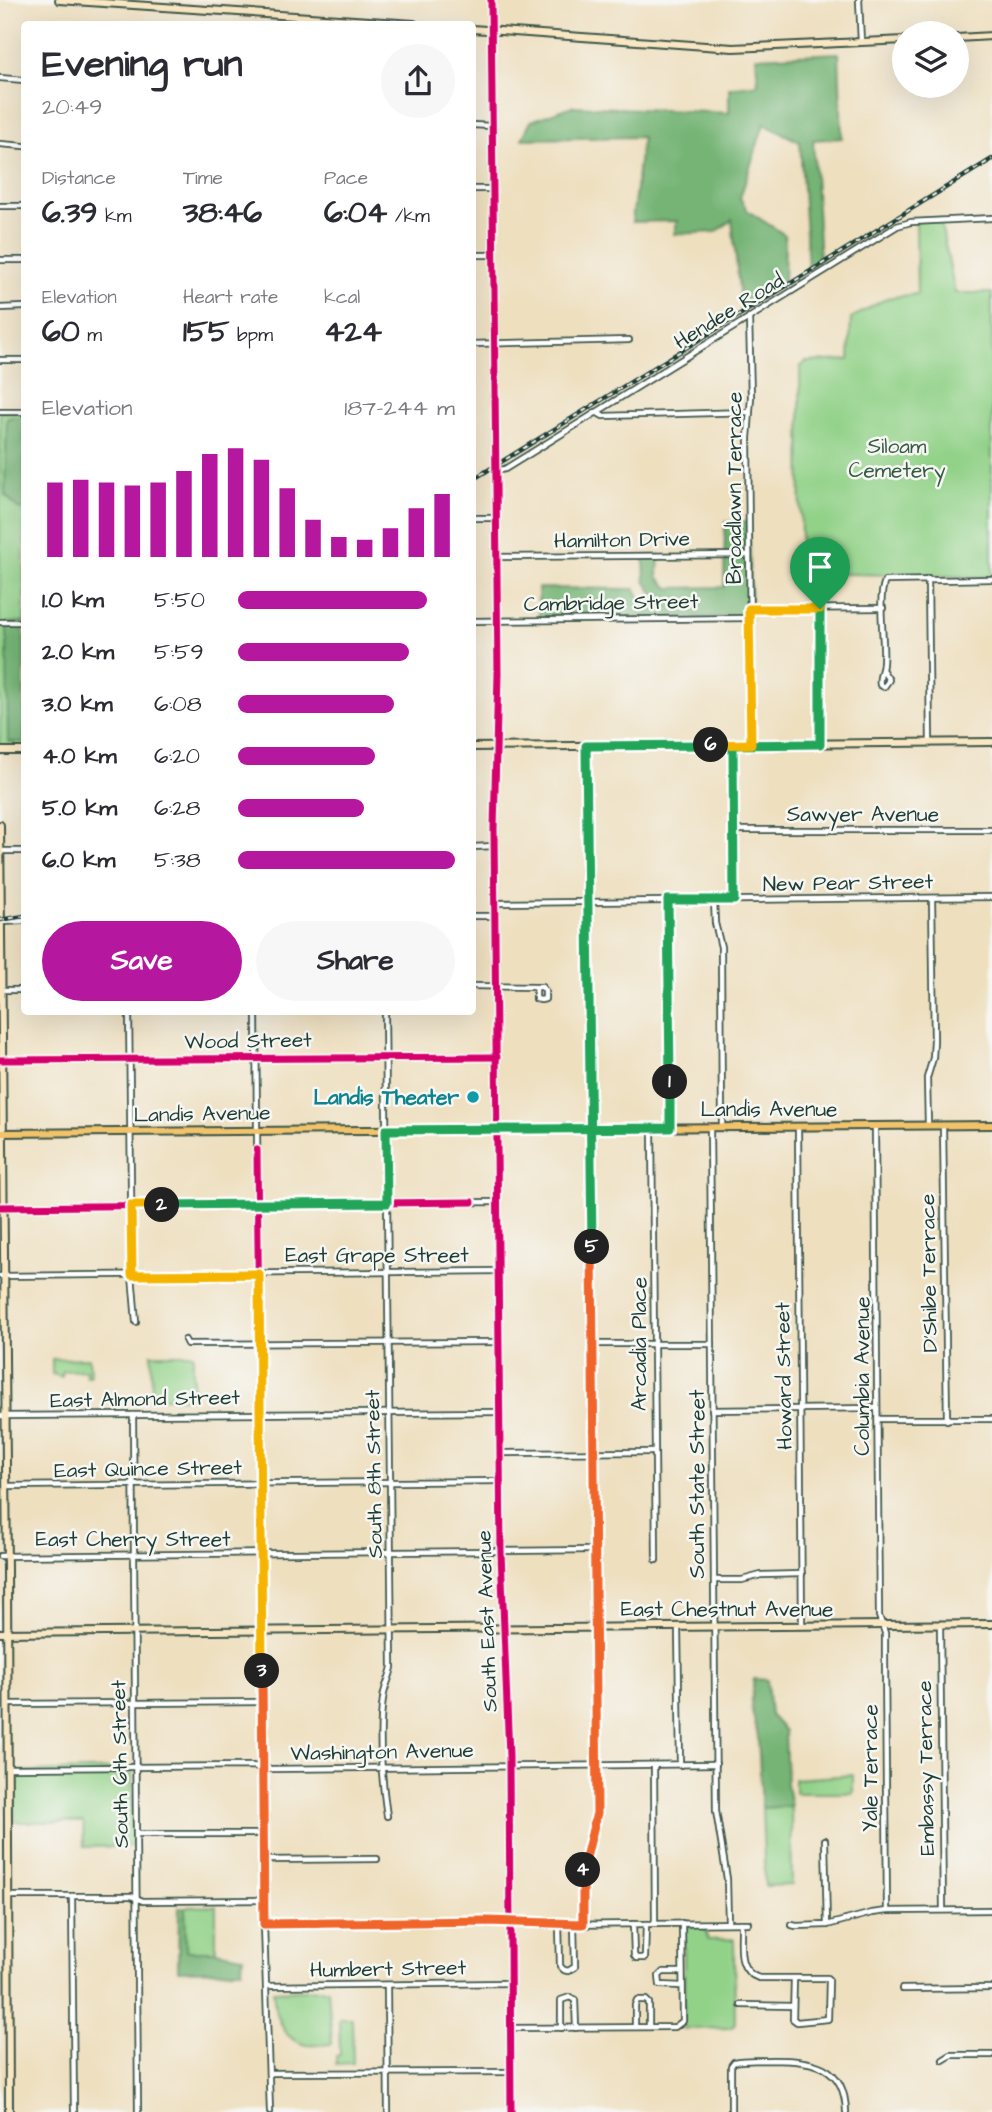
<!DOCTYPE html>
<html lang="en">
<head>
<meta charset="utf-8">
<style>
	body { margin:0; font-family:"Architects Daughter",sans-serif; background:#f7f7f7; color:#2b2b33; height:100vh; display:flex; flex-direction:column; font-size:26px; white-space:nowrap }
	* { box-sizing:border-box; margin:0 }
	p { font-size:23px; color:#7c7c81 }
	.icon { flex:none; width:38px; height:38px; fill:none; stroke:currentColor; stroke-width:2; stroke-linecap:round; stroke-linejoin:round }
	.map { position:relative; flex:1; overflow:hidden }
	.details { position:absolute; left:21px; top:21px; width:455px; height:994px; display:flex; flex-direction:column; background:#fff; border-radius:7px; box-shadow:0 7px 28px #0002 }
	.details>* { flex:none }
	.buttons { position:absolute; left:892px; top:21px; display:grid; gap:14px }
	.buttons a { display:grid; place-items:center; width:77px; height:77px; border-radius:50%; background:#fff; box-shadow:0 7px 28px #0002; font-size:35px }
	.pin { position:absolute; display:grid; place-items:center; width:60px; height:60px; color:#fff; margin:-72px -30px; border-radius:50% 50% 50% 0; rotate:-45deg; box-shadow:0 0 7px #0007 }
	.pin .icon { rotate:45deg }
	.km { position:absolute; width:35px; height:35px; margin:-18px; border-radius:50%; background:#222; color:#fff; font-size:19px; line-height:35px; text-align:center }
	.round { display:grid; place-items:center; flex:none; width:74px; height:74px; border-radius:37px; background:#f7f7f7 }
	.head { display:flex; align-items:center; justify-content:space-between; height:119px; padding:0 21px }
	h1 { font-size:38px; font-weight:700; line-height:52px }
	.stats { display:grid; grid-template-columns:repeat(3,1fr); gap:10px; height:119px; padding:7px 21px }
	.stats div { display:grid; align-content:center }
	.stats b { font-size:30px; font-weight:700 }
	.stats small { font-size:19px; font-weight:400 }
	.stats p { font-size:19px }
	.chart { height:196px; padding:14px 21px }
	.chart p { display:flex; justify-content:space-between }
	.chart svg { width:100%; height:126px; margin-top:7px; stroke:#b5179e; stroke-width:6 }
	.button { display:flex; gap:14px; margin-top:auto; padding:14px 21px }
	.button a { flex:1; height:80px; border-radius:42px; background:#b5179e; color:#fff; font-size:28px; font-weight:700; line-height:80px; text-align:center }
	.button a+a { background:#f7f7f7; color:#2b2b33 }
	ul { padding:0 21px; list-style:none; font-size:23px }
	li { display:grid; grid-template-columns:112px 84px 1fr; align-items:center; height:52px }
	li i { height:18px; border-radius:9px; background:#b5179e }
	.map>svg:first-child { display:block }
	.green { fill:#92d288; stroke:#58885e; stroke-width:2 }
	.forest { fill:#75b474; stroke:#4a7854; stroke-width:2 }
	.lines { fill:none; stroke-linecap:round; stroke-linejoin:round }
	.street-casing { stroke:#3e5549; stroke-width:8 }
	.secondary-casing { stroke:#3e5549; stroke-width:10 }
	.primary-casing { stroke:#3e5549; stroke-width:10 }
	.street { stroke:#fff; stroke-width:4.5 }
	.secondary { stroke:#f9e7c3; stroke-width:6 }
	.primary { stroke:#f1c36a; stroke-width:6 }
	.rail-casing { stroke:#1f3d34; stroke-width:4.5 }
	.rail { stroke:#f6f6f2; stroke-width:2; stroke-dasharray:5; stroke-linecap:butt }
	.cycleway-casing { stroke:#f6f6f2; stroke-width:11 }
	.cycleway { stroke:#d6006c; stroke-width:7 }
	.split-1-casing { stroke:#fff; stroke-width:14 }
	.split-2-casing { stroke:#fff; stroke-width:14 }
	.split-3-casing { stroke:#fff; stroke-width:14 }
	.split-4-casing { stroke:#fff; stroke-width:14 }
	.split-5-casing { stroke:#fff; stroke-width:14 }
	.split-6-casing { stroke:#fff; stroke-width:14 }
	.split-7-casing { stroke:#fff; stroke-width:14 }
	.split-1 { stroke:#22a559; stroke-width:9 }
	.split-2 { stroke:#22a559; stroke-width:9 }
	.split-3 { stroke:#f5b400; stroke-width:9 }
	.split-4 { stroke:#f0652b; stroke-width:9 }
	.split-5 { stroke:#f0652b; stroke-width:9 }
	.split-6 { stroke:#22a559; stroke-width:9 }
	.split-7 { stroke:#f5b400; stroke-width:9 }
	.culture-dot { fill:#0f9aa8; stroke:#f6f6f2; stroke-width:2.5 }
	.labels { text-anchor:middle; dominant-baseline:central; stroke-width:5; stroke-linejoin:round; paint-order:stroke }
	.street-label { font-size:21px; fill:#1f3d34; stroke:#f6f6f2 }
	.park-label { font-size:21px; fill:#365b45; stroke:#f6f6f2 }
	.culture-label { font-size:21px; font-weight:bold; fill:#0d838f; stroke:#f6f6f2; text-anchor:end }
</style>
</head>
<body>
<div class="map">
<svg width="992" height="2112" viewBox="0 0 992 2112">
	<rect width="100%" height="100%" fill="#f6f6f2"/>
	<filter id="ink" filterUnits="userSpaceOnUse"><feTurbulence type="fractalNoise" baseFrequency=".0143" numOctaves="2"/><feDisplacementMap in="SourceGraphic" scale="14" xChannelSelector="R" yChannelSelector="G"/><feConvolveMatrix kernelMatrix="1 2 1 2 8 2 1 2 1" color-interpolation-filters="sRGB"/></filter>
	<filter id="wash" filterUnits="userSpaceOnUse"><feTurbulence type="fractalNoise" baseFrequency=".00686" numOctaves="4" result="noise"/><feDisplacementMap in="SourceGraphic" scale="28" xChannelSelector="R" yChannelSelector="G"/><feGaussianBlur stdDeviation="1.57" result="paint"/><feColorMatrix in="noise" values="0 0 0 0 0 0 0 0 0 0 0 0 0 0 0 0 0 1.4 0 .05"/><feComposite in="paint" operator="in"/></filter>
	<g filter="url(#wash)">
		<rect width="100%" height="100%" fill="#eedfbf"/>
		<g class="green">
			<polygon points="940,219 955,293 992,293 992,577 801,573 800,368 805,362 849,360 851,318 887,298 917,294 916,220"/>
			<rect x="0" y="412" width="24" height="339"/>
			<polygon points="151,1354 193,1354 193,1398 152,1398"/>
			<polygon points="89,1358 90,1376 86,1376 86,1370 62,1371 62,1377 52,1374 52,1359"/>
			<polygon points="132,1769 133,1846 84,1847 83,1822 14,1822 14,1772"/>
			<polygon points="853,1775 853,1793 795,1793 795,1779"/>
			<polygon points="791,1806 792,1885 765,1886 762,1808"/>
			<polygon points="216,1906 216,1951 186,1952 185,1907"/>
			<polygon points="684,1926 704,1926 708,1940 734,1939 735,2024 731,2028 684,2029"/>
			<path d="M328 1989 332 2044C324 2044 315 2046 308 2045 282 2042 275 2013 273 1991Z"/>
			<polygon points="339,2018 352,2018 353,2063 336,2064 336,2056 340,2055"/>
		</g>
		<g class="forest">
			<polygon points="839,53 842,138 813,140 820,260 808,268 800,142 764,124 740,198 748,211 785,235 784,283 741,309 732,220 716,232 674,234 677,221 632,222 642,137 522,139 531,121 572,106 729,113 729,88 758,84 756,57"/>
			<polygon points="24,416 24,509 20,510 5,495 7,418"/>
			<polygon points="725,522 749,522 751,617 539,619 538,588 635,589 647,612 659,602 645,581 644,556 659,555 658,577 669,588 724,587"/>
			<polygon points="24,622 24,742 8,742 7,623"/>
			<polygon points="754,1679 767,1680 770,1715 785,1731 787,1785 791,1806 762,1808 758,1737 751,1706"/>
			<polygon points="179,1907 185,1907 186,1951 216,1951 243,1956 242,1970 178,1971"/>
		</g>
	</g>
	<g filter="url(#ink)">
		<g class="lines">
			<defs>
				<g id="street">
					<polyline points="491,0 498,674 494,829 498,1252 501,1552 509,1756 511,2112"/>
					<polyline points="859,0 861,42"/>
					<polyline points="0,78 24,80"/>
					<polyline points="472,125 492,126"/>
					<polyline points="0,144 24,146"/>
					<polyline points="472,189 493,189"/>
					<polyline points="0,206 24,206"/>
					<polyline points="472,255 494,255"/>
					<polyline points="0,260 24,260"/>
					<polyline points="0,308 24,307"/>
					<polyline points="749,317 751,397 748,438 751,744"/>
					<polyline points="472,344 629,340"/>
					<polyline points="0,360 24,360"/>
					<polyline points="0,412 24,412"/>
					<polyline points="596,412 603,416 749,412"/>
					<polyline points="495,471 505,469 897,226 911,222 992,218"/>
					<polyline points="472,518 496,518"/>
					<polyline points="496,557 749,555"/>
					<polyline points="928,579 930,743"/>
					<polyline points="749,609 883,608"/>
					<polyline points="472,621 749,618"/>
					<polyline points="0,622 24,622"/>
					<path d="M883 671 889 680 884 687 880 685C878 677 883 671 883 663 885 642 877 598 885 581L992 579"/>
					<polyline points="820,744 820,609"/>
					<polyline points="733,745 734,900"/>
					<polyline points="733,830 992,830"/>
					<polyline points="472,847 495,846"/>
					<polyline points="0,851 24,851"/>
					<polyline points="668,900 670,1128"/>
					<polyline points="714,900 715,923 721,947 722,1127"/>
					<polyline points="495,903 992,897"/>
					<polyline points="472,916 495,916"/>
					<polyline points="1,922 24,921"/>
					<polyline points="472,986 536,987 536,999 541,1000 545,999 545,991 542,987 536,987"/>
					<polyline points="1,990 24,990"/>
					<polyline points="129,1012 132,1275 136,1322"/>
					<polyline points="256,1012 264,1924 270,2112"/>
					<path d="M385 1012 392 1667C390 1678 384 1688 383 1699 378 1734 382 1781 387 1816"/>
					<polyline points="0,1060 497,1057"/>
					<polyline points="928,1125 927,1078 933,1058 934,1040 932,898"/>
					<polyline points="943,1125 947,1420"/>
					<polyline points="875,1126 879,1616 885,1633 885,1658 887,1911"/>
					<polyline points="710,1127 716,1811 727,1879 728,1923"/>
					<polyline points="798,1127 802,1626"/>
					<polyline points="652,1128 656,1560"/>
					<polyline points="0,1207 498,1202"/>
					<polyline points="0,1276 499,1271"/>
					<polyline points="185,1340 187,1344 499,1342"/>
					<polyline points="593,1344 712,1344"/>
					<polyline points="712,1410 877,1408"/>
					<polyline points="133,1415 138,2112"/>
					<polyline points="0,1416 500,1412"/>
					<polyline points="878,1419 992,1419"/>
					<polyline points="500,1453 655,1452"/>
					<polyline points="6,1486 500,1481"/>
					<polyline points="0,1556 595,1550"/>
					<polyline points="714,1580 742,1580 761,1575 802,1574"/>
					<polyline points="940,1625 943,1910"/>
					<polyline points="678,1627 680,1765"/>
					<polyline points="8,1704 263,1702"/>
					<polyline points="654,1765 655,1924"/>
					<polyline points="8,1768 252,1766 270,1769 716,1764"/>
					<polyline points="137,1834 264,1834"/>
					<polyline points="825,1840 827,1925"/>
					<polyline points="264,1860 377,1859"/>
					<polyline points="8,1896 131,1896 143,1901 264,1900"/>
					<polyline points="72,1896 74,2112"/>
					<path d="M741 1923C742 1943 735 1971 759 1978H827L829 1980 828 2019 797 2022 793 2019 794 1978"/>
					<polyline points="264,1924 487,1921 551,1925 748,1923"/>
					<polyline points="633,1924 634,1955 636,1958 645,1958 646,1924"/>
					<polyline points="559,1925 560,1966 564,1970 568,1971 575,1967 574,1925"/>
					<polyline points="583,1925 582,1877 597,1813 586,746"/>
					<polyline points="792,1925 796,1926 827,1925 872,1913 887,1911 992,1910"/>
					<polyline points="682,1972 663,1972 659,1976 660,1985 682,1986"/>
					<polyline points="387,1985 388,2112"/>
					<polyline points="266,1986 510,1983"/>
					<polyline points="902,1989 992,1988"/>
					<polyline points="741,2005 793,2006"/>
					<polyline points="635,2027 635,2005 637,2000 646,2000 649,2003 649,2027"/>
					<polyline points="510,2028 675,2027 683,2021 682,1923"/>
					<polyline points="561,2028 561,2000 570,1997 575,2000 576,2028"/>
					<polyline points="943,2060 951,2055 992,2055"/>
					<polyline points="269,2073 511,2072"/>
					<path d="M731 2112V2066L734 2062C746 2059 760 2061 772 2060 812 2060 845 2064 846 2112"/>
				</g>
				<g id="secondary">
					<polyline points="59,0 414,24"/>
					<polyline points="472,29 733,48 905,40"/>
					<polyline points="957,38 992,36"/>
					<polyline points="472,747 992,742"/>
					<polyline points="0,751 24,751"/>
					<polyline points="0,825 7,1570 9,2112"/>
					<polyline points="0,1633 992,1624"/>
				</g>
				<polyline id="primary" points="0,1133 992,1125"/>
			</defs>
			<use href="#street" class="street-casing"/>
			<use href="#secondary" class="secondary-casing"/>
			<use href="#primary" class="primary-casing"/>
			<use href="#street" class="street"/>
			<use href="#secondary" class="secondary"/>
			<use href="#primary" class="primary"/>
			<defs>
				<g id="rail">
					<polyline points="472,480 992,159"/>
					<polyline points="0,920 24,916"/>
				</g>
			</defs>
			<use href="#rail" class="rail-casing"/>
			<use href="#rail" class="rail"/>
			<defs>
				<g id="cycleway">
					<polyline points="491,0 498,674 494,829 498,1252 501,1552 509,1756 511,2112"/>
					<polyline points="0,1060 497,1057"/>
					<polyline points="257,1150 262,1631"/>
					<polyline points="0,1207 472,1202"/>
				</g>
			</defs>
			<use href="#cycleway" class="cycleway-casing"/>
			<use href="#cycleway" class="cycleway"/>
		</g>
	</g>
	<g class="lines" filter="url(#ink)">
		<defs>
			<polyline id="split-1" points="670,1082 668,900 734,900 733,745 820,744 820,609"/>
			<polyline id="split-2" points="162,1205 387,1203 386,1130 670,1128 670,1082"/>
			<polyline id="split-3" points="162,1205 131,1205 132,1275 259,1274 262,1671"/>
			<polyline id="split-4" points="262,1671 264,1924 487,1921 583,1924 583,1870"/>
			<polyline id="split-5" points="583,1870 597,1813 592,1247"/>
			<polyline id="split-6" points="592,1247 586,746 711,745"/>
			<polyline id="split-7" points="711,745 751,744 749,609 820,609"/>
		</defs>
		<use href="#split-1" class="split-1-casing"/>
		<use href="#split-2" class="split-2-casing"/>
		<use href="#split-3" class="split-3-casing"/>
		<use href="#split-4" class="split-4-casing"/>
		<use href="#split-5" class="split-5-casing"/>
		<use href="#split-6" class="split-6-casing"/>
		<use href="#split-7" class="split-7-casing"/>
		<use href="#split-1" class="split-1"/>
		<use href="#split-2" class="split-2"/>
		<use href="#split-3" class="split-3"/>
		<use href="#split-4" class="split-4"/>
		<use href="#split-5" class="split-5"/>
		<use href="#split-6" class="split-6"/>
		<use href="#split-7" class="split-7"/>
	</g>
	<circle class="culture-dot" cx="473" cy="1097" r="7"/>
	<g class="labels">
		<g class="street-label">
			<text transform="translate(729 311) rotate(-32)">Hendee Road</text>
			<text transform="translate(734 488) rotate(-90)">Broadlawn Terrace</text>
			<text transform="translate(622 540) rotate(-1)">Hamilton Drive</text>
			<text transform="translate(611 603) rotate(-1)">Cambridge Street</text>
			<text x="863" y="814">Sawyer Avenue</text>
			<text transform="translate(848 883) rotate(-1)">New Pear Street</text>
			<text transform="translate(248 1041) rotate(-1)">Wood Street</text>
			<text x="769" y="1109">Landis Avenue</text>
			<text transform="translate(202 1114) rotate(-1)">Landis Avenue</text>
			<text x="377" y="1255">East Grape Street</text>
			<text transform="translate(929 1273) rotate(-91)">D'Shibe Terrace</text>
			<text transform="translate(639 1344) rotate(-90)">Arcadia Place</text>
			<text transform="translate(784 1376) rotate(-91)">Howard Street</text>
			<text transform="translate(862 1376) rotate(-90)">Columbia Avenue</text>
			<text transform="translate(145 1399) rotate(-1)">East Almond Street</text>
			<text transform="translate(148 1469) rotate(-1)">East Quince Street</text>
			<text transform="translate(374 1474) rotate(-91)">South 8th Street</text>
			<text transform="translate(697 1484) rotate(-90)">South State Street</text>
			<text x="133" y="1539">East Cherry Street</text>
			<text x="727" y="1609">East Chestnut Avenue</text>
			<text transform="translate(487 1621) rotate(-92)">South East Avenue</text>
			<text transform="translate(382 1752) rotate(-1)">Washington Avenue</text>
			<text transform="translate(120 1764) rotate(-91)">South 6th Street</text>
			<text transform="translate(870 1768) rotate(-90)">Yale Terrace</text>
			<text transform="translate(926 1768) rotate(-91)">Embassy Terrace</text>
			<text transform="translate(388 1969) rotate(-1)">Humbert Street</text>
		</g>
		<g class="park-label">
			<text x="897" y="446">Siloam<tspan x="897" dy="24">Cemetery</tspan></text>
		</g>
		<g class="culture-label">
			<text x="459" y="1097">Landis Theater</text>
		</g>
	</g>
</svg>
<div class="buttons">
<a><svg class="icon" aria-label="layers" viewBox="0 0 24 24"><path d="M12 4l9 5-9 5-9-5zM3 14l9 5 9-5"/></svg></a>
</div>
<div class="pin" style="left:820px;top:609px;background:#1e9e55"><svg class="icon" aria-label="arrive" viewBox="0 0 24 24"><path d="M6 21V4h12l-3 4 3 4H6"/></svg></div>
<b class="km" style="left:670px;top:1082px">1</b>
<b class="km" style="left:162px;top:1205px">2</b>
<b class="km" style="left:262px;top:1671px">3</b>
<b class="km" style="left:583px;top:1870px">4</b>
<b class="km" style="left:592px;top:1247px">5</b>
<b class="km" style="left:711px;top:745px">6</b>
<section class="details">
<div class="head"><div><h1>Evening run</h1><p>20:49</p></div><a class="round"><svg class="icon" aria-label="share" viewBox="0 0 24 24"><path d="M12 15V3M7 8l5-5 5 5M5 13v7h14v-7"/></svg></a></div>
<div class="stats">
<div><p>Distance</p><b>6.39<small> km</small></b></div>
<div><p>Time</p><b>38:46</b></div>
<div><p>Pace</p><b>6:04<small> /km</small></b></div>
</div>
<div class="stats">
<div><p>Elevation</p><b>60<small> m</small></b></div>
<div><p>Heart rate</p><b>155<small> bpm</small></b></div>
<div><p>kcal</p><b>424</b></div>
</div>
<div class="chart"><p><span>Elevation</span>187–244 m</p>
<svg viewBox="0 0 160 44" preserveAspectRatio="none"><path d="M5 44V18M15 44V17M25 44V18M35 44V19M45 44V18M55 44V14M65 44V8M75 44V6M85 44V10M95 44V20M105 44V31M115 44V37M125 44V38M135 44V34M145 44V27M155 44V22"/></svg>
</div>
<ul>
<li><b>1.0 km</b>5:50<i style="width:87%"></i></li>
<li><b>2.0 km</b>5:59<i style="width:79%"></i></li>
<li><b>3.0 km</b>6:08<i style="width:72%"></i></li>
<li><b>4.0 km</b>6:20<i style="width:63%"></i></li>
<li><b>5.0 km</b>6:28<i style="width:58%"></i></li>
<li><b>6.0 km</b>5:38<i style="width:100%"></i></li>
</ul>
<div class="button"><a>Save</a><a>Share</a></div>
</section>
</div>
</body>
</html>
